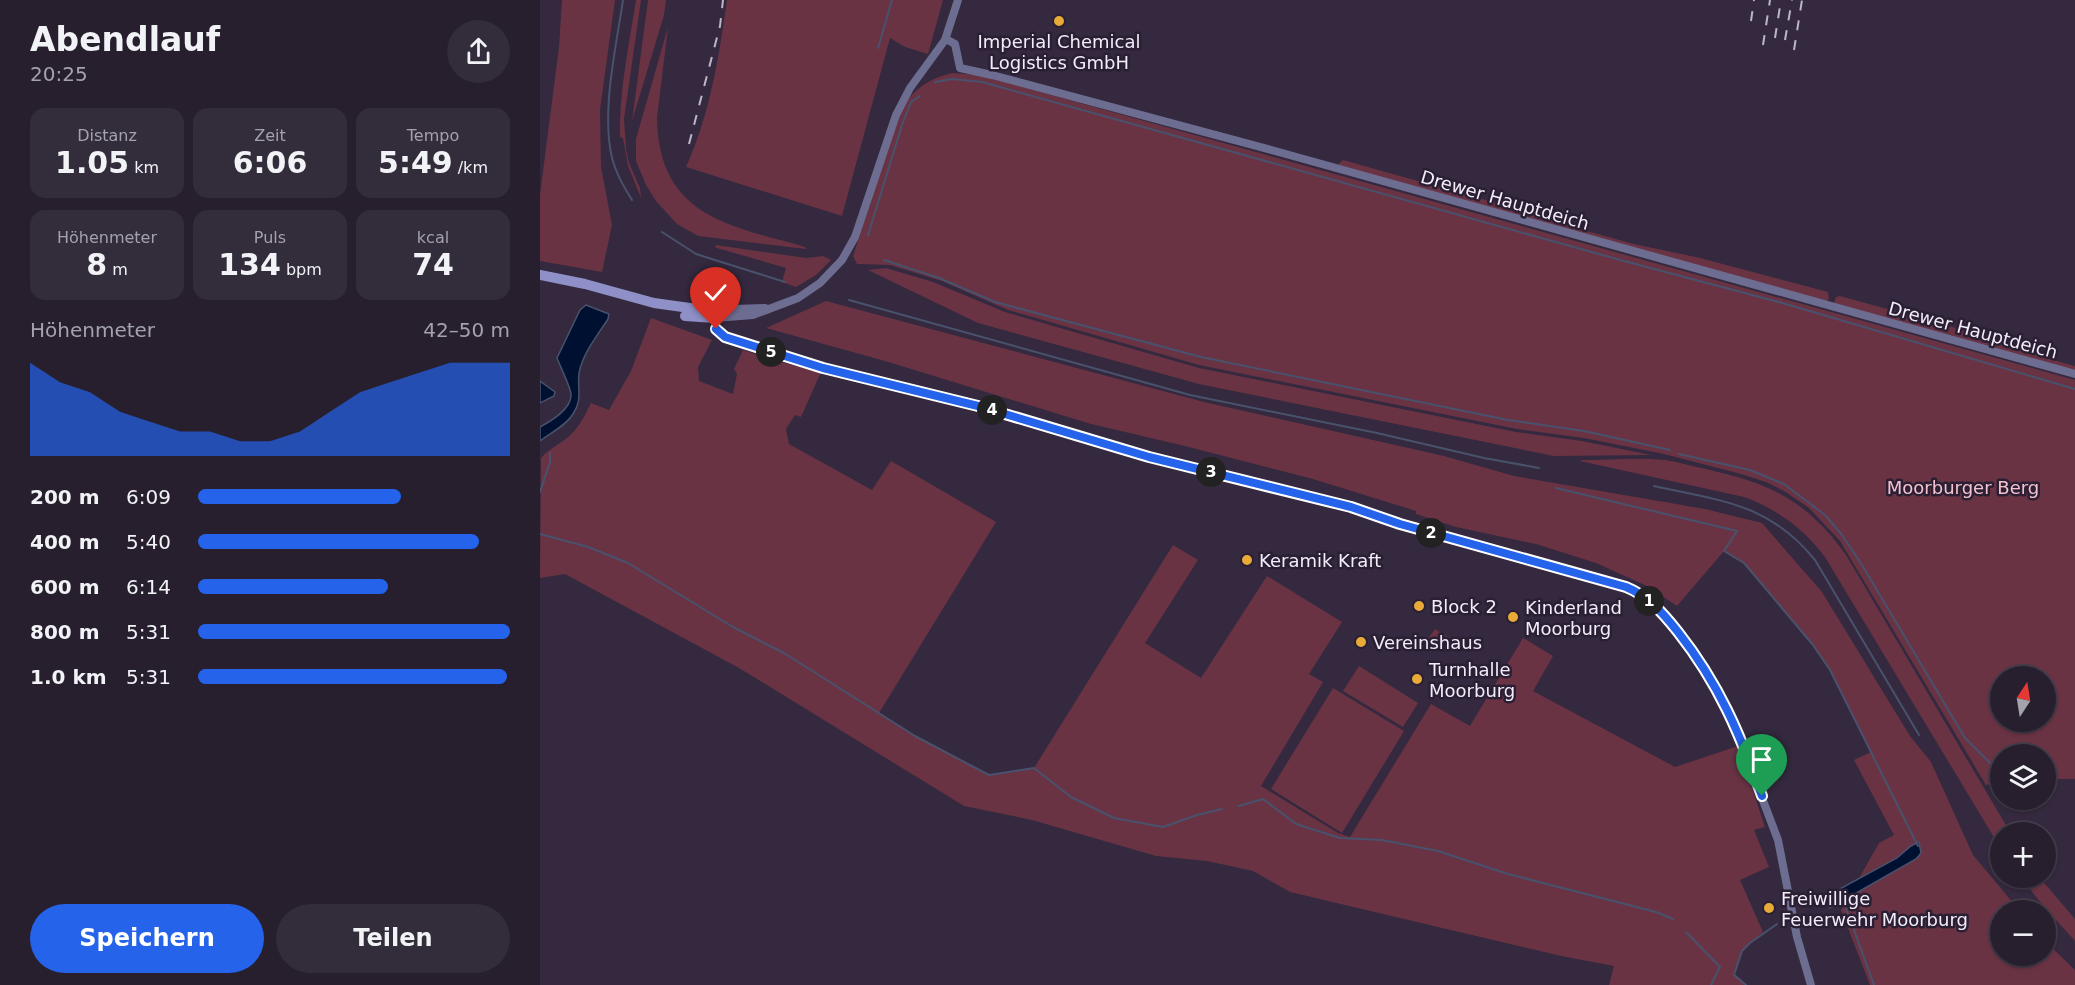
<!DOCTYPE html>
<html lang="de">
<head>
<meta charset="utf-8">
<style>
	body { margin:0; font-family:"DejaVu Sans",sans-serif; background:#332c3a; color:#f1f3f6; height:100vh; display:flex; flex-direction:column; font-size:22px; white-space:nowrap }
	* { box-sizing:border-box; margin:0 }
	p { font-size:20px; color:#a4a2aa }
	.icon { flex:none; width:33px; height:33px; fill:none; stroke:currentColor; stroke-width:2; stroke-linecap:round; stroke-linejoin:round }
	.map { position:relative; flex:1; overflow:hidden }
	.sheet { display:flex; flex-direction:column; background:#271f2e; width:540px }
	.sheet>* { flex:none }
	.needle { width:39px; rotate:12deg }
	.fabs { position:absolute; left:1450px; top:666px; display:grid; gap:12px }
	.fabs a { display:grid; place-items:center; width:66px; height:66px; border-radius:50%; background:#271f2e; box-shadow:0 2px 4px #0004,0 0 0 2px #433d4a; font-size:30px }
	.pin { position:absolute; display:grid; place-items:center; width:51px; height:51px; color:#fff; margin:-62px -26px; border-radius:50% 50% 50% 0; rotate:-45deg; box-shadow:0 0 6px #0007 }
	.pin .icon { rotate:45deg }
	.km { position:absolute; width:30px; height:30px; margin:-15px; border-radius:50%; background:#222; color:#fff; font-size:16px; line-height:30px; text-align:center }
	.round { display:grid; place-items:center; flex:none; width:63px; height:63px; border-radius:32px; background:#332c3a }
	.summary { display:flex; align-items:center; justify-content:space-between; height:102px; padding:0 30px }
	h1 { font-size:33px; font-weight:700; line-height:45px }
	.figures { display:grid; grid-template-columns:repeat(3,1fr); gap:9px; height:102px; padding:6px 30px }
	.figures div { display:grid; align-content:center; border-radius:15px; background:#332c3a; text-align:center }
	.figures b { font-size:30px; font-weight:700 }
	.figures small { font-size:16px; font-weight:400 }
	.figures p { font-size:16px }
	.chart { height:168px; padding:12px 30px }
	.chart p { display:flex; justify-content:space-between }
	.chart svg { width:100%; height:108px; margin-top:6px; fill:#2563eb; opacity:.7 }
	.button { display:flex; gap:12px; margin-top:auto; padding:12px 30px }
	.button a { flex:1; height:69px; border-radius:36px; background:#2563eb; color:#fff; font-size:24px; font-weight:700; line-height:69px; text-align:center }
	.button a+a { background:#332c3a; color:#f1f3f6 }
	ul { padding:0 30px; list-style:none; font-size:20px }
	li { display:grid; grid-template-columns:96px 72px 1fr; align-items:center; height:45px }
	li i { height:15px; border-radius:8px; background:#2563eb }
	main { display:flex; flex:1; min-height:0 }
	.map>svg:first-child { display:block }
	.green { fill:#693344; fill-rule:evenodd }
	.water { fill:#001031; stroke:#49526d; stroke-width:1.5 }
	.lines { fill:none; stroke-linecap:round; stroke-linejoin:round }
	.stream { stroke:#49526d; stroke-width:2 }
	.street { stroke:#6c6d90; stroke-width:8 }
	.secondary { stroke:#8f90c7; stroke-width:10 }
	.rail { stroke:#beb6c6; stroke-width:2; stroke-dasharray:10 10; stroke-linecap:butt }
	.route-casing { stroke:#fff; stroke-width:12 }
	.route { stroke:#2563eb; stroke-width:8 }
	.poi-dot { fill:#e9ab38; stroke:#2a1f33; stroke-width:2 }
	.labels { text-anchor:middle; dominant-baseline:central; stroke-width:5; stroke-linejoin:round; paint-order:stroke }
	.poi-label { font-size:18px; fill:#f3ecfa; stroke:#2a1f33; text-anchor:start }
	.street-label { font-size:18px; fill:#f3ecfa; stroke:#2a1f33 }
	.park-label { font-size:18px; fill:#f4c1ce; stroke:#2a1f33 }
</style>
</head>
<body>
<main>
<section class="sheet">
<div class="summary"><div><h1>Abendlauf</h1><p>20:25</p></div><a class="round"><svg class="icon" aria-label="share" viewBox="0 0 24 24"><path d="M12 15V3M7 8l5-5 5 5M5 13v7h14v-7"/></svg></a></div>
<div class="figures">
<div><p>Distanz</p><b>1.05<small> km</small></b></div>
<div><p>Zeit</p><b>6:06</b></div>
<div><p>Tempo</p><b>5:49<small> /km</small></b></div>
</div>
<div class="figures">
<div><p>Höhenmeter</p><b>8<small> m</small></b></div>
<div><p>Puls</p><b>134<small> bpm</small></b></div>
<div><p>kcal</p><b>74</b></div>
</div>
<div class="chart"><p><span>Höhenmeter</span>42–50 m</p>
<svg viewBox="0 0 160 44" preserveAspectRatio="none"><path d="M0 44V6L10 14L20 18L30 26L40 30L50 34L60 34L70 38L80 38L90 34L100 26L110 18L120 14L130 10L140 6L150 6L160 6V44z"/></svg>
</div>
<ul>
<li><b>200 m</b>6:09<i style="width:65%"></i></li>
<li><b>400 m</b>5:40<i style="width:90%"></i></li>
<li><b>600 m</b>6:14<i style="width:61%"></i></li>
<li><b>800 m</b>5:31<i style="width:100%"></i></li>
<li><b>1.0 km</b>5:31<i style="width:99%"></i></li>
</ul>
<div class="button"><a>Speichern</a><a>Teilen</a></div>
</section>
<div class="map">
<svg width="1535" height="985" viewBox="0 0 1535 985">
	<rect width="100%" height="100%" fill="#34293e"/>
	<g class="green">
		<polygon points="22,0 75,0 60,110 61,167 72,225 62,272 0,261 0,195 19,47"/>
		<path d="M96 0H101L84 119 86 149 89 163 100 188 101 198 88 166 83 138 80 137C79 91 89 45 96 0Z"/>
		<polygon points="108,0 126,0 124,15 92,121"/>
		<path d="M187 0H403L388 54 365 47 350 38 302 216 146 167C170 114 179 57 187 0Z"/>
		<path d="M128 27 117 118C119 217 189 225 265 247L266 249 158 236 137 224 116 201 106 185 96 161V139Z"/>
		<path d="M412 73 439 75 1535 380V779H1506V754H1461V781L1446 785 1300 541 1269 508 1244 491 1226 482 1201 474 1124 454 1044 438 977 429 659 365 468 310 402 281 350 265 317 264 313 256 361 109C374 89 388 79 412 73ZM1461 676H1506V722H1461Z"/>
		<polygon points="803,160 956,203 1021,224 1094,244 1160,258 1288,292 1289,299 1286,302 796,166"/>
		<polygon points="176,245 266,258 283,256 291,260 276,275 256,287 242,282 246,268 177,248 175,247"/>
		<polygon points="346,268 393,282 465,312 659,368 976,432 1042,441 1111,455 1014,456 659,384 438,323 328,270"/>
		<polygon points="1300,296 1499,351 1502,357 1535,366 1535,372 1294,303 1296,297"/>
		<polygon points="286,301 664,402 904,456 974,476 1165,509 1222,523 1282,592 1370,736 1391,762 1433,855 1479,910 1461,910 1461,956 1506,956 1506,942 1535,970 1535,985 1330,985 1301,910 1339,843 1354,835 1314,760 1331,752 1290,670 1273,645 1204,563 1184,551 1137,606 1107,586 1056,563 996,544 916,527 876,514 876,511 773,479 645,446 551,424 345,361 226,328"/>
		<path d="M111 318 172 340 158 367 159 381 193 394 197 374 194 369 203 350 241 362 281 372 261 417 255 415 246 429 249 444 332 490 351 461 456 522 339 713 375 736 449 775 494 768 633 545 658 560 605 643 661 678 727 576 802 622 769 674 783 682 721 786 798 833 810 837 891 704 930 726 983 638 1013 656 993 691 1135 767 1198 746 1225 827 1214 830 1229 867 1200 880 1223 932 1202 951 1194 974 1201 979 1204 985H1069L1074 966 1021 956 750 892 713 871 667 861 616 856 492 820 424 806 199 668 25 574 0 578 1 458C10 448 17 446 27 438 39 428 44 417 51 403L69 410 91 371Z"/>
		<path d="M1042 460C1069 460 1098 457 1125 460 1140 462 1155 467 1170 470 1232 484 1268 502 1306 555L1470 832H1461V849L1285 557C1264 529 1237 509 1204 497L1040 461Z"/>
		<polygon points="895,629 913,640 899,647 883,646"/>
		<polygon points="819,666 878,703 863,727 803,691"/>
		<polygon points="793,688 864,731 802,833 731,789"/>
		<polygon points="1481,878 1500,878 1535,919 1535,941 1506,909"/>
	</g>
	<g class="water">
		<path d="M46 305 69 314 68 319C57 336 43 353 39 373 37 389 43 399 33 414 26 426 10 433 0 441V427C11 421 32 409 31 394 30 386 20 366 17 358L40 310Z"/>
		<polygon points="0,381 15,392 14,396 0,403"/>
		<polygon points="1379,842 1381,853 1376,859 1290,908 1284,901 1285,897 1357,858 1371,846"/>
	</g>
	<g class="lines">
		<g class="stream">
			<path d="M83 0C76 48 61 111 72 158 76 174 84 187 92 200"/>
			<polyline points="338,48 352,0"/>
			<polyline points="395,82 412,79 442,82 1084,261 1246,304 1535,389"/>
			<polyline points="122,232 156,254 245,282"/>
			<polyline points="328,235 362,125 371,102 380,96"/>
			<polyline points="344,260 399,278 455,302 661,357 968,420 1044,431 1130,450"/>
			<polyline points="309,300 650,395 837,433 944,458 999,468"/>
			<polyline points="1139,454 1210,470 1244,484 1285,515 1302,535 1322,565 1425,738 1461,774"/>
			<path d="M1114 486C1181 501 1229 503 1275 560L1379 735"/>
			<polyline points="1016,488 1197,531 1184,551 1204,563 1273,645 1290,670 1378,846"/>
			<polyline points="0,492 10,462 10,453"/>
			<polyline points="0,534 48,547 88,563 193,627 244,653 375,736 449,775 494,768 531,797 574,818 623,827 657,815 682,809"/>
			<polyline points="699,806 723,799 756,824 800,838 842,840 898,851 968,874 1116,912 1133,919"/>
			<polyline points="1302,897 1334,985"/>
			<polyline points="1146,932 1180,967 1171,985"/>
			<polyline points="1206,985 1194,975 1202,951 1210,943 1237,924"/>
		</g>
		<g class="street">
			<polyline points="406,39 415,44 420,68 452,75 735,151 1535,374"/>
			<polyline points="164,310 225,308"/>
			<polyline points="175,318 176,329 185,337 283,368 438,406 609,457 777,498 860,524 1066,580 1102,595 1127,619 1158,657 1189,711 1238,840 1257,937 1271,985"/>
			<polyline points="175,318 213,315 258,298 280,283 302,260 315,237 356,115 370,88 405,40 418,0"/>
		</g>
		<g class="secondary">
			<polyline points="0,275 45,284 114,303 164,310"/>
			<polyline points="145,316 175,318"/>
		</g>
		<g class="rail">
			<polyline points="1211,21 1214,0"/>
			<polyline points="1235,38 1241,0"/>
			<polyline points="1245,40 1252,0"/>
			<polyline points="1223,45 1230,0"/>
			<polyline points="1254,50 1262,0"/>
			<polyline points="149,144 180,26 183,0"/>
		</g>
	</g>
	<g class="lines">
		<defs>
			<path id="route" d="M176 329 185 337 283 368 438 406 609 457 811 507 860 524 1086 587C1108 596 1123 613 1138 632 1179 684 1200 734 1222 796"/>
		</defs>
		<use href="#route" class="route-casing"/>
		<use href="#route" class="route"/>
	</g>
	<g class="poi-dot">
		<circle cx="519" cy="21" r="6"/>
		<circle cx="707" cy="560" r="6"/>
		<circle cx="879" cy="606" r="6"/>
		<circle cx="973" cy="617" r="6"/>
		<circle cx="821" cy="642" r="6"/>
		<circle cx="877" cy="679" r="6"/>
		<circle cx="1229" cy="908" r="6"/>
	</g>
	<g class="labels">
		<g class="poi-label">
			<text x="519" y="41" text-anchor="middle">Imperial Chemical<tspan x="519" dy="21">Logistics GmbH</tspan></text>
			<text x="719" y="560">Keramik Kraft</text>
			<text x="891" y="606">Block 2</text>
			<text x="985" y="607">Kinderland<tspan x="985" dy="21">Moorburg</tspan></text>
			<text x="833" y="642">Vereinshaus</text>
			<text x="889" y="669">Turnhalle<tspan x="889" dy="21">Moorburg</tspan></text>
			<text x="1241" y="898">Freiwillige<tspan x="1241" dy="21">Feuerwehr Moorburg</tspan></text>
		</g>
		<g class="street-label">
			<text transform="translate(965 200) rotate(16)">Drewer Hauptdeich</text>
			<text transform="translate(1433 330) rotate(15)">Drewer Hauptdeich</text>
		</g>
		<g class="park-label">
			<text x="1423" y="487">Moorburger Berg</text>
		</g>
	</g>
</svg>
<div class="fabs">
<a><svg class="needle" viewBox="-14 -14 28 28"><path d="M0-13l5 13h-10z" fill="#e53935"/><path d="M0 13l5-13h-10z" fill="#a4a2aa"/></svg></a>
<a><svg class="icon" aria-label="layers" viewBox="0 0 24 24"><path d="M12 4l9 5-9 5-9-5zM3 14l9 5 9-5"/></svg></a>
<a>+</a>
<a>−</a>
</div>
<div class="pin" style="left:1222px;top:796px;background:#1e9e55"><svg class="icon" aria-label="arrive" viewBox="0 0 24 24"><path d="M6 21V4h12l-3 4 3 4H6"/></svg></div>
<div class="pin" style="left:176px;top:329px;background:#d93025"><svg class="icon" aria-label="check" viewBox="0 0 24 24"><path d="M5 12l5 5 9-10"/></svg></div>
<b class="km" style="left:1109px;top:601px">1</b>
<b class="km" style="left:891px;top:533px">2</b>
<b class="km" style="left:671px;top:472px">3</b>
<b class="km" style="left:452px;top:410px">4</b>
<b class="km" style="left:231px;top:352px">5</b>
</div>
</main>
</body>
</html>
